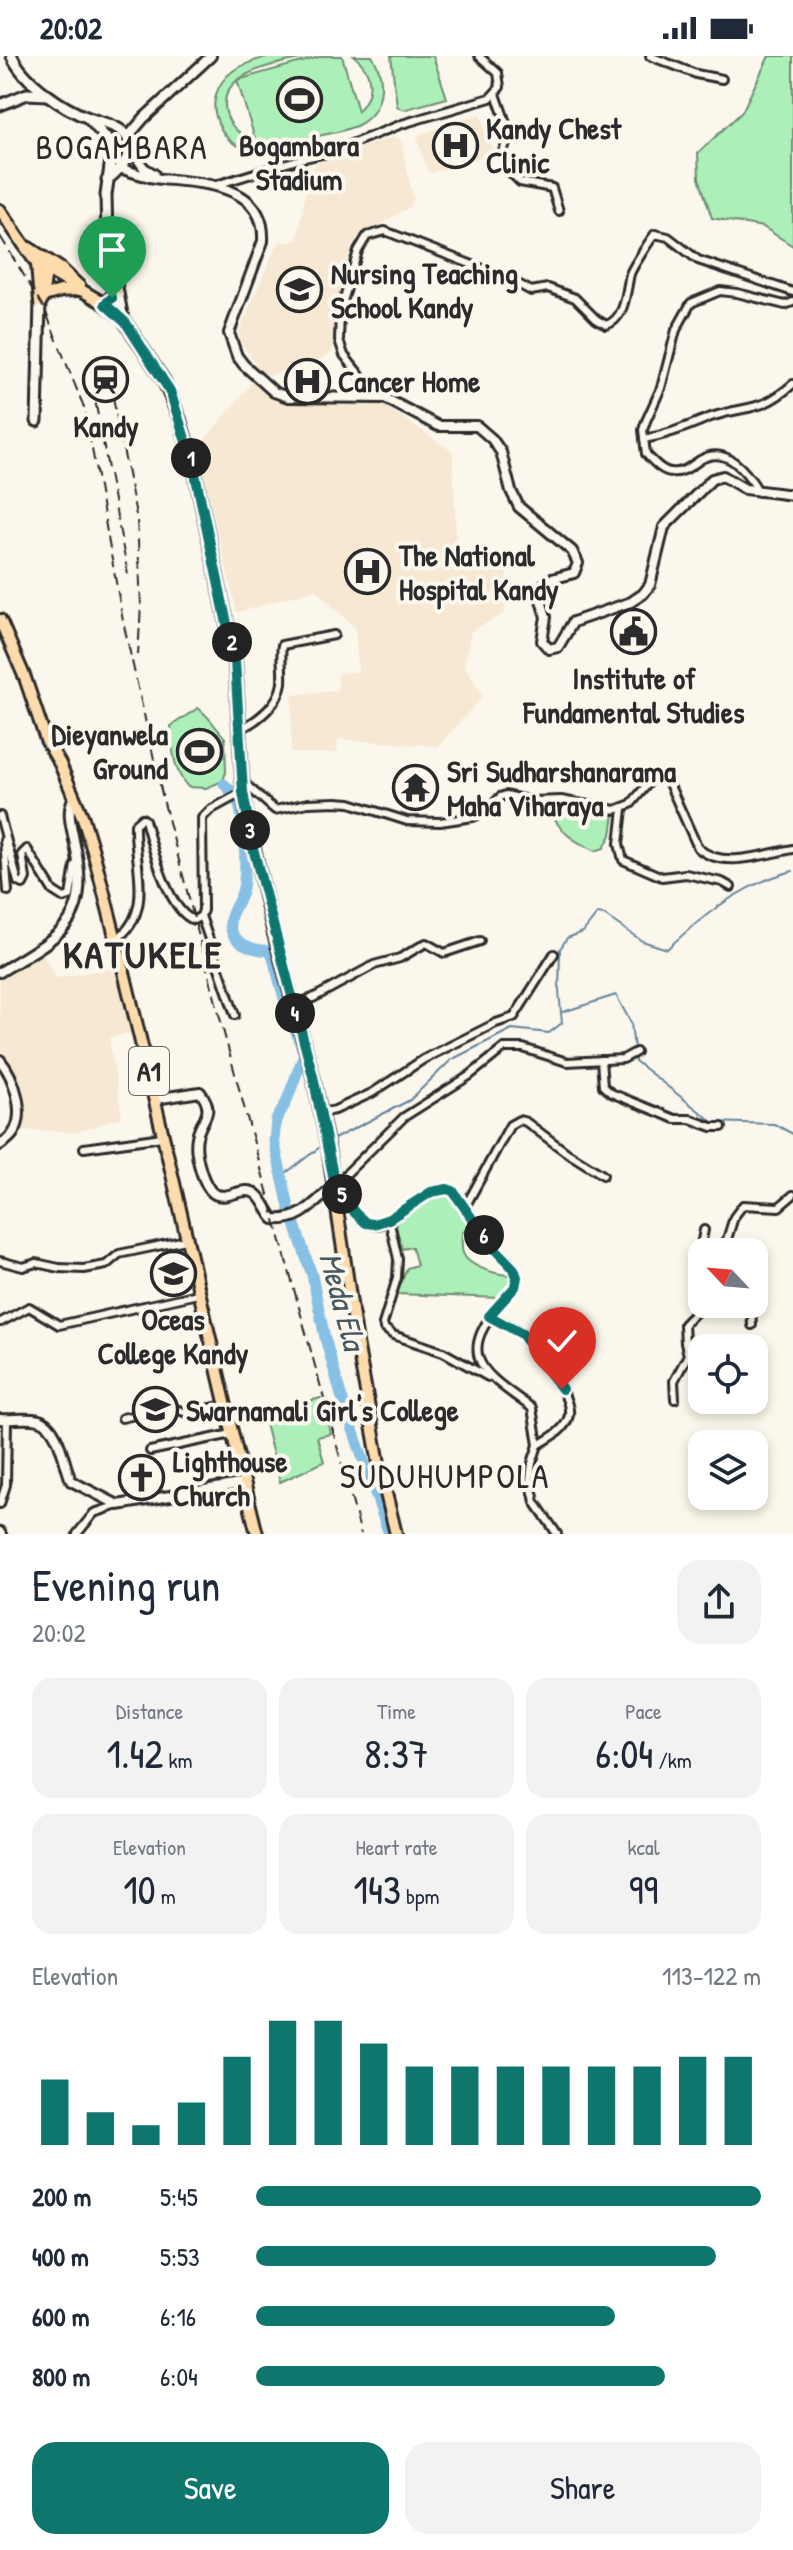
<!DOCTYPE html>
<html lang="en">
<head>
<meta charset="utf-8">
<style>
	body { margin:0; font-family:"Patrick Hand",sans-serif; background:#f2f2f3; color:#1f2937; height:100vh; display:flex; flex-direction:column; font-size:30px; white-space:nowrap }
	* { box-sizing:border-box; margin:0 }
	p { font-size:26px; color:#747a83 }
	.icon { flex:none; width:44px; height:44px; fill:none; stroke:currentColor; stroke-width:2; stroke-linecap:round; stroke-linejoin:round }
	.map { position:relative; height:1478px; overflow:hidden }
	.details { display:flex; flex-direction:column; background:#fff; flex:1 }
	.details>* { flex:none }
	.needle { width:52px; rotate:296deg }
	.buttons { position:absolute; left:688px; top:1182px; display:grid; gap:16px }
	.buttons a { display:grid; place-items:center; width:80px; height:80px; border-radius:16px; background:#fff; box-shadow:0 4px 12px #0003; font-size:40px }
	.pin { position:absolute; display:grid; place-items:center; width:68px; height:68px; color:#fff; margin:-82px -34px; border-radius:50% 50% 50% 0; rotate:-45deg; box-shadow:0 0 8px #0007 }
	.pin .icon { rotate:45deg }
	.km { position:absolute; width:40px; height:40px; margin:-20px; border-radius:50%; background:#222; color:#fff; font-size:22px; line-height:40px; text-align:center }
	.round { display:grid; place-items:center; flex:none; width:84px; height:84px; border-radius:24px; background:#f2f2f3 }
	.summary { display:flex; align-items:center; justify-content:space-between; height:136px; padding:0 32px }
	h1 { font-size:44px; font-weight:600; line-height:60px }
	.figures { display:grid; grid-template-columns:repeat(3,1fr); gap:12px; height:136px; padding:8px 32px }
	.figures div { display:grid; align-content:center; border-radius:20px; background:#f2f2f3; text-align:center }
	.figures b { font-size:40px; font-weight:600 }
	.figures small { font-size:22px; font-weight:400 }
	.figures p { font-size:22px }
	.chart { height:224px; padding:16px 32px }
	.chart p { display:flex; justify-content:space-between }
	.chart svg { width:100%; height:144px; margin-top:8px; stroke:#0f766e; stroke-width:6 }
	.button { display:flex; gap:16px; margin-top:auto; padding:16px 32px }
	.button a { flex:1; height:92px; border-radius:24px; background:#0f766e; color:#fff; font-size:32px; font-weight:600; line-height:92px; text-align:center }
	.button a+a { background:#f2f2f3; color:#1f2937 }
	ul { padding:0 32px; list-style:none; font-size:26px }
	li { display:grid; grid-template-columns:128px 96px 1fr; align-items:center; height:60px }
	li i { height:20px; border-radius:10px; background:#0f766e }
	.status { display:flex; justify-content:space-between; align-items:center; height:56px; padding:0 40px; background:#fff; direction:ltr }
	.status svg { height:22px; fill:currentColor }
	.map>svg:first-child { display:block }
	.built { fill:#f6e8d3 }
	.green { fill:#acefb9; stroke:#6c8d72; stroke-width:2 }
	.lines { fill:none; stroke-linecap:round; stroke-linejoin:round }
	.stream { stroke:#62849b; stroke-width:2 }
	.river { stroke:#87c0e5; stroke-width:11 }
	.minor-casing { stroke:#2b2b2b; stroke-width:12 }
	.tertiary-casing { stroke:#2b2b2b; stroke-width:14 }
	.secondary-casing { stroke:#2b2b2b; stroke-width:15 }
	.primary-casing { stroke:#2b2b2b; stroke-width:16 }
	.trunk-casing { stroke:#2b2b2b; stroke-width:16 }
	.minor { stroke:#fbf7ec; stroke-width:6 }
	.tertiary { stroke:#fbf7ec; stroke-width:8 }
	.secondary { stroke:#fbf7ec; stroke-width:9 }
	.primary { stroke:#fedbac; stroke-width:10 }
	.trunk { stroke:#fedbac; stroke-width:10 }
	.rail { stroke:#2b2b2b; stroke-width:2; stroke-dasharray:12 6; stroke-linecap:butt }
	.route-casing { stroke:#fff; stroke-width:16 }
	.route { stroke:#0f766e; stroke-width:10 }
	.labels { text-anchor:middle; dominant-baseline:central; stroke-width:8; stroke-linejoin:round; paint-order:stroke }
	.shield { fill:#fbf7ec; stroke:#696865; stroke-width:2 }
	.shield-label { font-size:28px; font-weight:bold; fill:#2b2b2b }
	.poi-label { font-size:30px; font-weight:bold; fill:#2b2b2b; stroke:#fbf7ec; text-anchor:start }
	.water-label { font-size:32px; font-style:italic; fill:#475863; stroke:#fbf7ec }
	.quarter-label { font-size:34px; letter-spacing:2px; fill:#2b2b2b; stroke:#fbf7ec }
	.district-label { font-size:38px; font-weight:bold; letter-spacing:2px; fill:#2b2b2b; stroke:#fbf7ec }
</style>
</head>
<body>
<div class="status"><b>20:02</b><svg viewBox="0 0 49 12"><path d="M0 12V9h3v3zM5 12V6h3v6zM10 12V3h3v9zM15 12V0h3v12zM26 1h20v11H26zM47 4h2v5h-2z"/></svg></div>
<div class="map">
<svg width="793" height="1478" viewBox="0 0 793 1478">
	<rect width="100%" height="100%" fill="#fbf7ec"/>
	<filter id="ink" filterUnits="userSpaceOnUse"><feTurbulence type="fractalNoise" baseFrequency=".0125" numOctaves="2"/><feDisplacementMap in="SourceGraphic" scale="16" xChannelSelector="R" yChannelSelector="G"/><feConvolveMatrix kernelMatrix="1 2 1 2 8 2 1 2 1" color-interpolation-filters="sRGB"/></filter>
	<g filter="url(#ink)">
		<g class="built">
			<polygon points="480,58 494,95 491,98 432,117 428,115 417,83 418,79"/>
			<polygon points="396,80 401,83 413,144 410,151 357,182 351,192 332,295 325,302 267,320 261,316 240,285 239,276 275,192 281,186 294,186 298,181 309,117 317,106"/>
			<polygon points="253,325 286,347 384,349 453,396 456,490 509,499 504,558 471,575 464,608 483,640 438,690 338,683 337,697 291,697 292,639 338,634 338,618 358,615 355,572 315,533 237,557 198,392"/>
			<polygon points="40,893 56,922 114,912 132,976 109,982 122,1061 77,1076 18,1074 21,1051 19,1030 10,1006 0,993 0,917"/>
		</g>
		<g class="green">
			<path d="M269 0H312C282 8 212 14 227 60 232 73 243 81 255 83L237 24 323 0H342L358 55C375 37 373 15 354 0H372C387 22 384 56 358 69 344 76 325 78 310 82 280 90 240 108 221 73 216 65 213 52 215 43 221 14 244 8 269 0Z"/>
			<polygon points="391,0 433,0 447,42 403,54 397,50"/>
			<polygon points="769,0 793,0 793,190 763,171 712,162 699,122 698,97 742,56"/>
			<path d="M198 652C210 661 215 671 225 682L226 716 223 725 206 732 188 731C173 715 172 692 171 670Z"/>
			<path d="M564 745 614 759 611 779 604 792 595 795C578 787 555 775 553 755Z"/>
			<path d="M448 1134C462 1144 469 1154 469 1172L462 1177C462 1183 461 1191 463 1197 468 1211 500 1220 514 1219L512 1234 501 1242 397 1238 407 1212 417 1209 412 1191 402 1193 395 1167 396 1163 438 1135Z"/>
			<polygon points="321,1342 331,1378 317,1381 324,1406 280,1426 262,1356"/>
		</g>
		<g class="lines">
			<g class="stream">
				<polyline points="563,956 616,939 631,967 634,993"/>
				<polyline points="635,1000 635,1005 713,1066 774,1068 793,1078"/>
				<path d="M330 1085 410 1044 451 1004 512 973 549 977 562 967 559 935 560 893 567 882 583 876 597 858 604 859 642 885 667 893C705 858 742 828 793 815"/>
				<polyline points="282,1120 324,1088"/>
			</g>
			<path class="river" d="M224 728C228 732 233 737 236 742 245 758 247 818 242 836 239 846 231 855 230 865 229 888 254 894 271 895L285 946 304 998 286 1047 276 1064 274 1085 289 1151 312 1219 325 1282 341 1339 389 1478"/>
			<defs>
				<g id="minor">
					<polyline points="650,0 696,18 722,23"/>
					<polyline points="496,38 510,78 503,95 511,117 520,126 552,132 559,155"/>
					<polyline points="216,129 300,103 340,94 351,88 402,68 490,42 500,31 498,17 479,0"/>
					<path d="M378 342 344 299 339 284 340 256 358 195 367 180 385 175 509 223 531 235 548 232 575 242 596 263 606 269C626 263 626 234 630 218 632 212 650 184 655 178L668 181 698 204 793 236"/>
					<path d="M644 383C668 379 688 370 711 361 749 348 759 358 793 328"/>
					<path d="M759 436C747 416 726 388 700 404 691 410 682 418 671 416 661 415 653 405 646 398L643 374 646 365 661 332 676 274 691 247 720 235 737 237 785 249 793 246"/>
					<path d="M240 673C259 664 279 648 282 627 283 614 280 601 282 589L334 579"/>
					<path d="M243 726 275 754 308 747 336 746 350 747 407 765 440 766 473 761 488 754 500 741 506 739 532 745 561 744 615 754 631 748 651 724 660 719 666 721 698 792C723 814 763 798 793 793"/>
					<polyline points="623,753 619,788 623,804 662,821 686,818 722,826 731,831"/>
					<polyline points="0,760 18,826 23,828 26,822 22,798 27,793 53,835 64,842 70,840 75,809"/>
					<polyline points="4,784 8,835"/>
					<polyline points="201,860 235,959"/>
					<path d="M115 884C156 857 133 806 135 768L142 762 145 764C152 789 168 856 194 864L201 860 203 854 202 762 210 754 243 736"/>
					<polyline points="293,949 313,942 374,909 400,902 426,887 444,897 480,885"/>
					<polyline points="601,1004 603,1030 611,1037 675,1063 690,1063 712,1071 722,1071"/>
					<polyline points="321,1057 335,1054 372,1037 424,1003 496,967 514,961 554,898"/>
					<polyline points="84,1092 162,1081"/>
					<polyline points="334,1125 346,1118 404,1061 469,1020 504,992 523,992 567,1006 623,1003 636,996"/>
					<path d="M335 1129C344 1140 354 1162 367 1168 393 1178 422 1124 453 1135 470 1154 480 1177 497 1195 504 1202 515 1210 516 1220 518 1229 512 1235 506 1241 454 1300 479 1314 532 1352L538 1389 532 1407 530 1423 535 1446 557 1478"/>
					<polyline points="465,1151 510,1069 519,1064 526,1066 566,1096 603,1119"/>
					<polyline points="389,1163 398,1203 397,1222 383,1268 384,1272 393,1279 443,1296 488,1321"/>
					<polyline points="723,1196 734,1161 743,1149 779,1151 793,1139"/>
					<polyline points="0,1205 23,1211 36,1207 59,1212 84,1213 106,1209 119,1198 186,1184"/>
					<polyline points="702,1231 697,1209 704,1174"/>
					<polyline points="751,1248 752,1269"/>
					<path d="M489 1260C500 1265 513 1270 522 1278 536 1291 572 1340 569 1359 566 1374 550 1382 538 1389"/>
					<polyline points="1,1266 29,1251 59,1269 198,1238"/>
					<polyline points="675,1343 674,1325 688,1299 685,1287 684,1268 697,1255 702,1246"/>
					<polyline points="122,1362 170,1351 187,1357 226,1349"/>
					<polyline points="150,1395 232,1378"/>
					<polyline points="0,1448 6,1429 7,1364"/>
					<polyline points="0,1475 2,1478"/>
					<polyline points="77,1478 94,1457 118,1449"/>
				</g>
				<g id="tertiary">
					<polyline points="127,82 144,62 211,0"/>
					<polyline points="130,92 144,112 154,118"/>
					<path d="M119 112C133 116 148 122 162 123 202 127 266 128 263 185L229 277 237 300 244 309 274 336 288 341 385 342 438 370H477L492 383 501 396 511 435 519 451 572 495 578 507 574 517 548 524 541 532 540 541 546 561 542 585 549 593 558 591 573 566 631 546 643 538 650 529 664 471 712 423 723 420 745 433 793 439"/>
					<path d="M0 916C65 877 92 865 74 784 71 768 66 755 74 741"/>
					<path d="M0 1004C14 1021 26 1056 14 1076 11 1082 5 1085 0 1089"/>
					<path d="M155 1043 200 1036C216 1057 202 1060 197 1081 194 1095 201 1122 210 1134 223 1150 243 1127 256 1138 264 1144 267 1156 274 1163 301 1166 316 1145 335 1129"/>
					<path d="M0 1363C12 1364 27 1361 39 1364 59 1369 64 1408 71 1425L118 1449 245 1427"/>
				</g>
				<g id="secondary">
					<path d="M12 0C23 25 63 53 89 62 102 67 120 69 128 82 137 98 118 115 107 124"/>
					<polyline points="0,49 27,38 47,39"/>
					<polyline points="88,62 106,82 112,96 106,139 107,180 123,263"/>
					<polyline points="37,365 40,246"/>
				</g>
				<g id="primary">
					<polyline points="0,154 37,208 105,248 123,263 164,325 180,364 193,408 235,605 243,736 248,767 274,878 313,1020 328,1092 356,1281 380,1413 396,1478"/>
					<polyline points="29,192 61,213 80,231"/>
					<polyline points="37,208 40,246"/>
					<polyline points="44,240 61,235 77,234"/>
					<polyline points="42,244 46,215"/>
					<polyline points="105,248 116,235"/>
				</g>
				<path id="trunk" d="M0 564 25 622 46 684 60 708 83 762 93 795C153 1021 200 1251 257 1478"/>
			</defs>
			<use href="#minor" class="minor-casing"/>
			<use href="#tertiary" class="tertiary-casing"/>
			<use href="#secondary" class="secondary-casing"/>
			<use href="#primary" class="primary-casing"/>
			<use href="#trunk" class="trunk-casing"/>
			<use href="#minor" class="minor"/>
			<use href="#tertiary" class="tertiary"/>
			<use href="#secondary" class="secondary"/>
			<use href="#primary" class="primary"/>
			<use href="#trunk" class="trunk"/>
			<g class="rail">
				<polyline points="0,180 45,254 85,354 123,565 163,743 225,981 361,1478"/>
				<polyline points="106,306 137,464 141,549 138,599"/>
				<polyline points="89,312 129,524"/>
			</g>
		</g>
	</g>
	<g class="lines" filter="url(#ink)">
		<defs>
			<polyline id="route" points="112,242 105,248 126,267 170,335 193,408 235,605 243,736 253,792 313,1020 335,1129 355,1157 366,1167 374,1168 389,1163 431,1136 447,1133 453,1135 489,1187 514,1213 517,1221 515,1231 489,1260 522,1278 562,1333"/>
		</defs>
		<use href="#route" class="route-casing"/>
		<use href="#route" class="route"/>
	</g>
	<defs>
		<symbol id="stadium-ring" viewBox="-11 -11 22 22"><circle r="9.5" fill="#fbf7ec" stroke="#2b2b2b" stroke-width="1.5"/><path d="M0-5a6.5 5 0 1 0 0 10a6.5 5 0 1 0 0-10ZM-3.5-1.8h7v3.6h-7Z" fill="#2b2b2b"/></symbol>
		<symbol id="hospital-ring" viewBox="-11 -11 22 22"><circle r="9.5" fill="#fbf7ec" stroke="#2b2b2b" stroke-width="1.5"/><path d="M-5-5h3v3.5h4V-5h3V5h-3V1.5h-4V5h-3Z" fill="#2b2b2b"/></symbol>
		<symbol id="university-ring" viewBox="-11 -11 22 22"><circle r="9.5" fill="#fbf7ec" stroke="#2b2b2b" stroke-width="1.5"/><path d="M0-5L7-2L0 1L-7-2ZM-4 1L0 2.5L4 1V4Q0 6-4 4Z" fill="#2b2b2b"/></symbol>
		<symbol id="station-ring" viewBox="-11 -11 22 22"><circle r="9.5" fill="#fbf7ec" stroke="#2b2b2b" stroke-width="1.5"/><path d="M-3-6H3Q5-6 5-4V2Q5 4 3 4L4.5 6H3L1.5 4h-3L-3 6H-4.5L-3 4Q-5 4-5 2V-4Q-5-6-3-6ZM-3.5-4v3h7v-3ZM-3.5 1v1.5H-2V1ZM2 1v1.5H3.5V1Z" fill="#2b2b2b"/></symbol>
		<symbol id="civic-ring" viewBox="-11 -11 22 22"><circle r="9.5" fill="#fbf7ec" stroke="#2b2b2b" stroke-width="1.5"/><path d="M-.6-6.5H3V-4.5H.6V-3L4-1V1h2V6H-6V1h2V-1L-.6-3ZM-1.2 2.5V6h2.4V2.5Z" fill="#2b2b2b"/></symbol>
		<symbol id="temple-ring" viewBox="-11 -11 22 22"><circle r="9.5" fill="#fbf7ec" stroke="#2b2b2b" stroke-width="1.5"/><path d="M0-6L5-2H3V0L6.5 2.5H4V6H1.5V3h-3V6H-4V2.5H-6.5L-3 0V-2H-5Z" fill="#2b2b2b"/></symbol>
		<symbol id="school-ring" viewBox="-11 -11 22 22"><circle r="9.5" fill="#fbf7ec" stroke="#2b2b2b" stroke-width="1.5"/><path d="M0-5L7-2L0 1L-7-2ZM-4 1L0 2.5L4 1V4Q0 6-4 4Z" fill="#2b2b2b"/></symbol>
		<symbol id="church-ring" viewBox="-11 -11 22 22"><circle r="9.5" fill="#fbf7ec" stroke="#2b2b2b" stroke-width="1.5"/><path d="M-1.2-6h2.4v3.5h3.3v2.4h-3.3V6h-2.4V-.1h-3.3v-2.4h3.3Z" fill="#2b2b2b"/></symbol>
	</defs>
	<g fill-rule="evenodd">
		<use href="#stadium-ring" x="274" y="18" width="51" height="51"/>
		<use href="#hospital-ring" x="430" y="64" width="51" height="51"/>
		<use href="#university-ring" x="274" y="208" width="51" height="51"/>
		<use href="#station-ring" x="80" y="298" width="51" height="51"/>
		<use href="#hospital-ring" x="282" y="300" width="51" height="51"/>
		<use href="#hospital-ring" x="342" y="490" width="51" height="51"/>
		<use href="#civic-ring" x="608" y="550" width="51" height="51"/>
		<use href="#stadium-ring" x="174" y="670" width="51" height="51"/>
		<use href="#temple-ring" x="390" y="706" width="51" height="51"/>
		<use href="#university-ring" x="148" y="1192" width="51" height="51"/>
		<use href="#school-ring" x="130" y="1328" width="51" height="51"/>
		<use href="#church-ring" x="116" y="1396" width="51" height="51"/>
	</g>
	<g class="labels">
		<rect class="shield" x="129" y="991" width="40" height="48" rx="6"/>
		<g class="shield-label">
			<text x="149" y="1015">A1</text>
		</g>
		<g class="poi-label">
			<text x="486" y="72">Kandy Chest<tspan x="486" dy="34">Clinic</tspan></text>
			<text x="299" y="89" text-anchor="middle">Bogambara<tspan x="299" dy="34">Stadium</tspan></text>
			<text x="331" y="217">Nursing Teaching<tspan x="331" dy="34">School Kandy</tspan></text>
			<text x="338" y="325">Cancer Home</text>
			<text x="106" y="370" text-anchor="middle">Kandy</text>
			<text x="399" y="499">The National<tspan x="399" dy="34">Hospital Kandy</tspan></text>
			<text x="634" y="622" text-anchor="middle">Institute of<tspan x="634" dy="34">Fundamental Studies</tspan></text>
			<text x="168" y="678" text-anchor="end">Dieyanwela<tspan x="168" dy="34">Ground</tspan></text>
			<text x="447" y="715">Sri Sudharshanarama<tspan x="447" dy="34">Maha Viharaya</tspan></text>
			<text x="173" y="1263" text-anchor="middle">Oceas<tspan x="173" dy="34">College Kandy</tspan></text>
			<text x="186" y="1354">Swarnamali Girl's College</text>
			<text x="173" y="1405">Lighthouse<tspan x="173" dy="34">Church</tspan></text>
		</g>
		<g class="water-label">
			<text transform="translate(343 1245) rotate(75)">Meda Ela</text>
		</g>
		<g class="quarter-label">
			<text x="122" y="91">BOGAMBARA</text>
			<text x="445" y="1420">SUDUHUMPOLA</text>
		</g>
		<g class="district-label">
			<text x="143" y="898">KATUKELE</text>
		</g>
	</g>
</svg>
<div class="buttons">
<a><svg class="needle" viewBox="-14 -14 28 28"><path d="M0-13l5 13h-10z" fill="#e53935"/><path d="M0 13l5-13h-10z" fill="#747a83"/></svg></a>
<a><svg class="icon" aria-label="locate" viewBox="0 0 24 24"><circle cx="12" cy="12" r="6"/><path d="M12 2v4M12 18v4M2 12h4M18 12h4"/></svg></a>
<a><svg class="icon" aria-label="layers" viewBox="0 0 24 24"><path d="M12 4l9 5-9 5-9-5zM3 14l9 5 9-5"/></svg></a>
</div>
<div class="pin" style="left:112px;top:242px;background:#1e9e55"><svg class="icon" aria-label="arrive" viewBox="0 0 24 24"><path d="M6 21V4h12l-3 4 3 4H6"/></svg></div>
<div class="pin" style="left:562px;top:1333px;background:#d93025"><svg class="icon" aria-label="check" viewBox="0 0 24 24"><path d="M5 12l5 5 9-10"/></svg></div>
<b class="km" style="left:191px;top:402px">1</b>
<b class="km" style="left:232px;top:586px">2</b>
<b class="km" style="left:250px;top:774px">3</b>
<b class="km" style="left:295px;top:957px">4</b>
<b class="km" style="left:342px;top:1138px">5</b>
<b class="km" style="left:484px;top:1179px">6</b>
</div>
<section class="details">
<div class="summary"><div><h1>Evening run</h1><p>20:02</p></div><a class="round"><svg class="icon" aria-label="share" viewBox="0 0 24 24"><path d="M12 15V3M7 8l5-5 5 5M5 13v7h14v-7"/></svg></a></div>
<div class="figures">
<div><p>Distance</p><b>1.42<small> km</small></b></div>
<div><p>Time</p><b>8:37</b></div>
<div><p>Pace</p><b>6:04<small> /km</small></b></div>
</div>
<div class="figures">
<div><p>Elevation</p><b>10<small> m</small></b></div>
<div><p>Heart rate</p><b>143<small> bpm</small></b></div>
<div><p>kcal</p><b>99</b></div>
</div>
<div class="chart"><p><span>Elevation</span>113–122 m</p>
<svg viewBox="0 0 160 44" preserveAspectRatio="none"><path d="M5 44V24M15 44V34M25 44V38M35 44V31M45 44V17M55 44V6M65 44V6M75 44V13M85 44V20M95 44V20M105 44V20M115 44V20M125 44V20M135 44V20M145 44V17M155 44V17"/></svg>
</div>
<ul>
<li><b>200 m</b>5:45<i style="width:100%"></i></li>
<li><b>400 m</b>5:53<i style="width:91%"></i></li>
<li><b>600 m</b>6:16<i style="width:71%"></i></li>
<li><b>800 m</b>6:04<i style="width:81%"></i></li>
</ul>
<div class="button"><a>Save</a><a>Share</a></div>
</section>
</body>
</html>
